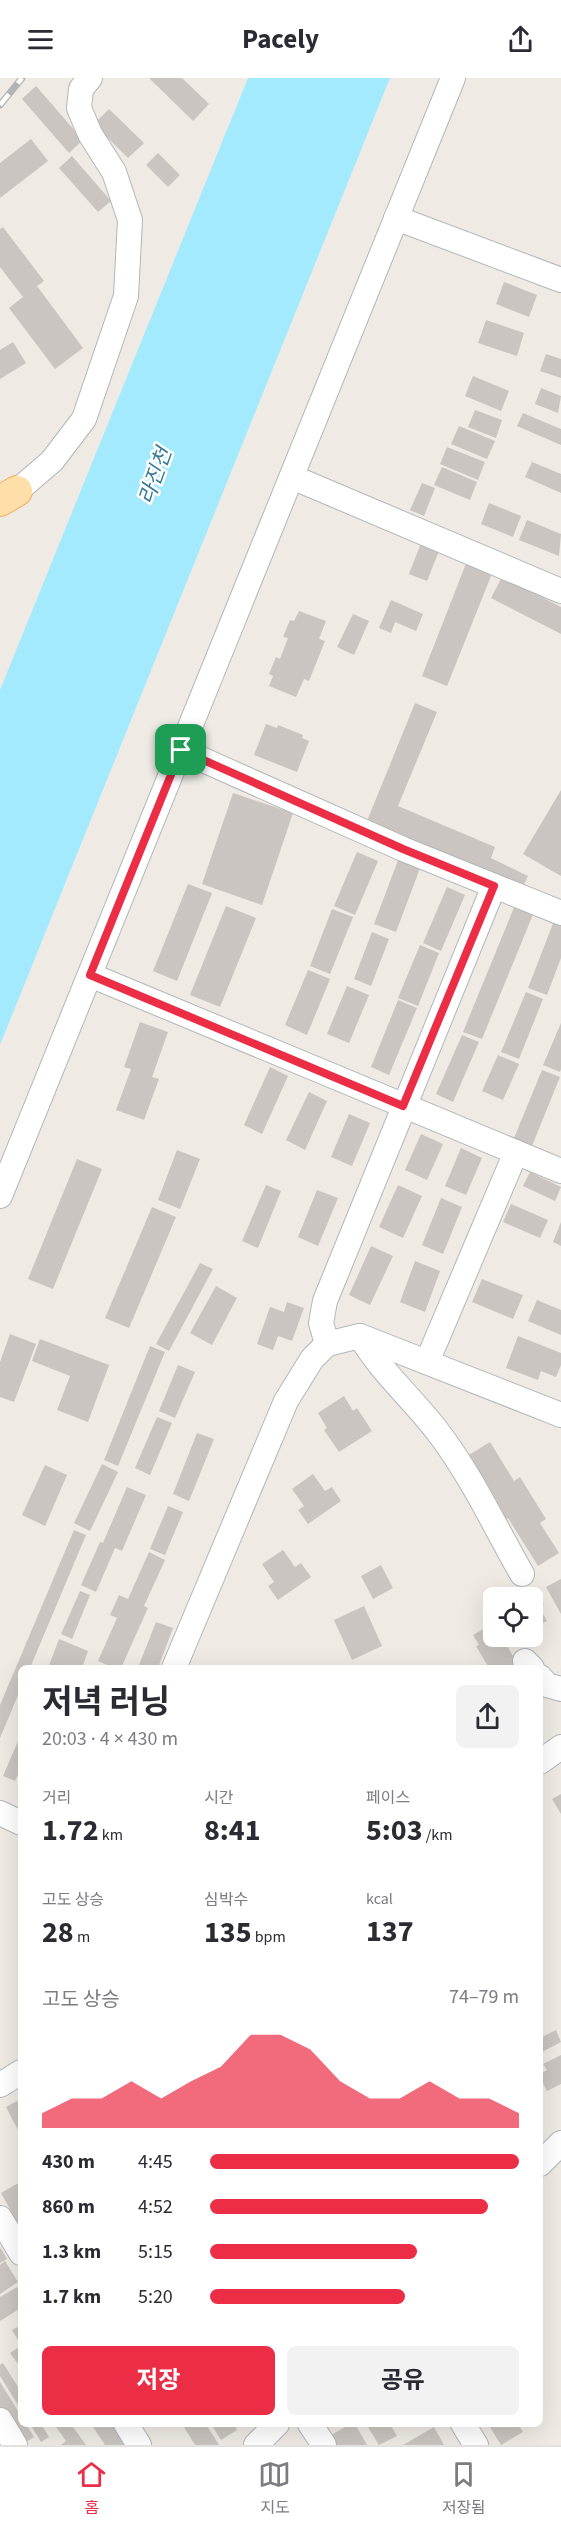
<!DOCTYPE html>
<html lang="ko">
<head>
<meta charset="utf-8">
<style>
	body { margin:0; font-family:"Source Sans 3","Noto Sans KR",sans-serif; background:#f2f2f3; color:#2b2b33; height:100vh; display:flex; flex-direction:column; font-size:22px; white-space:nowrap }
	* { box-sizing:border-box; margin:0 }
	p { font-size:20px; color:#7c7c81 }
	.icon { flex:none; width:33px; height:33px; fill:none; stroke:currentColor; stroke-width:2; stroke-linecap:round; stroke-linejoin:round }
	.map { position:relative; flex:1; overflow:hidden }
	.side { position:absolute; left:18px; top:1587px; width:525px; height:762px; display:flex; flex-direction:column; background:#fff; border-radius:9px; box-shadow:0 6px 24px #0002 }
	.side>* { flex:none }
	.tools { position:absolute; left:483px; top:1509px; display:grid; gap:12px }
	.tools a { display:grid; place-items:center; width:60px; height:60px; border-radius:9px; background:#fff; box-shadow:0 6px 24px #0002; font-size:30px }
	.pin { position:absolute; display:grid; place-items:center; width:51px; height:51px; color:#fff; margin:-26px; border-radius:12px; box-shadow:0 3px 9px #0006 }
	.round { display:grid; place-items:center; flex:none; width:63px; height:63px; border-radius:9px; background:#f2f2f3 }
	.headline { display:flex; align-items:center; justify-content:space-between; height:102px; padding:0 24px }
	h1 { font-size:33px; font-weight:700; line-height:45px }
	.metrics { display:grid; grid-template-columns:repeat(3,1fr); gap:9px; height:102px; padding:6px 24px }
	.metrics div { display:grid; align-content:center }
	.metrics b { font-size:30px; font-weight:700 }
	.metrics small { font-size:16px; font-weight:400 }
	.metrics p { font-size:16px }
	.chart { height:168px; padding:12px 24px }
	.chart p { display:flex; justify-content:space-between }
	.chart svg { width:100%; height:108px; margin-top:6px; fill:#ec2d46; opacity:.7 }
	.cta { display:flex; gap:12px; margin-top:auto; padding:12px 24px }
	.cta a { flex:1; height:69px; border-radius:9px; background:#ec2d46; color:#fff; font-size:24px; font-weight:700; line-height:69px; text-align:center }
	.cta a+a { background:#f2f2f3; color:#2b2b33 }
	ul { padding:0 24px; list-style:none; font-size:20px }
	li { display:grid; grid-template-columns:96px 72px 1fr; align-items:center; height:45px }
	li i { height:15px; border-radius:8px; background:#ec2d46 }
	header { display:flex; justify-content:space-between; align-items:center; height:78px; padding:0 24px; background:#fff; font-size:27px; font-weight:700 }
	.dock { display:flex; justify-content:space-around; align-items:center; height:84px; border-top:2px solid #e1e1e2; background:#fff; font-size:16px; color:#7c7c81 }
	.dock a { display:grid; justify-items:center; gap:3px }
	.dock .current { color:#ec2d46 }
	.map>svg:first-child { display:block }
	.water { fill:#a4eaff }
	.building { fill:#cac5c0 }
	.lines { fill:none; stroke-linecap:round; stroke-linejoin:round }
	.minor-casing { stroke:#b2b6ba; stroke-width:26 }
	.major-casing { stroke:#f4a859; stroke-width:32 }
	.minor { stroke:#fff; stroke-width:24 }
	.major { stroke:#ffdfa9; stroke-width:30 }
	.rail-casing { stroke:#b3b4b5; stroke-width:7 }
	.rail { stroke:#fff; stroke-width:4.5; stroke-dasharray:14; stroke-linecap:butt }
	.route-casing { stroke:#fff; stroke-width:12 }
	.route { stroke:#ec2d46; stroke-width:8 }
	.labels { text-anchor:middle; dominant-baseline:central; stroke-width:5; stroke-linejoin:round; paint-order:stroke }
	.water-label { font-size:21px; font-style:italic; fill:#377b98; stroke:#fff }
</style>
</head>
<body>
<header><svg class="icon" aria-label="menu" viewBox="0 0 24 24"><path d="M4 6h16M4 12h16M4 18h16"/></svg>Pacely<svg class="icon" aria-label="share" viewBox="0 0 24 24"><path d="M12 15V3M7 8l5-5 5 5M5 13v7h14v-7"/></svg></header>
<div class="map">
<svg width="561" height="2367" viewBox="0 0 561 2367">
	<rect width="100%" height="100%" fill="#efeae4"/>
	<polygon class="water" points="248,0 390,0 0,967 0,612"/>
	<g class="building">
		<polygon points="149,0 182,0 209,26 193,43"/>
		<polygon points="36,8 83,62 69,75 22,21"/>
		<polygon points="109,31 144,65 128,80 94,46"/>
		<polygon points="31,61 48,83 0,120 0,85"/>
		<polygon points="158,75 180,97 168,109 146,87"/>
		<polygon points="72,78 111,123 98,134 59,90"/>
		<polygon points="3,149 44,203 37,208 83,270 55,291 9,230 23,219 0,189 0,151"/>
		<polygon points="504,204 537,217 529,239 496,226"/>
		<polygon points="486,242 524,255 517,278 478,265"/>
		<polygon points="13,264 26,285 0,301 0,272"/>
		<polygon points="546,276 561,281 561,300 540,293"/>
		<polygon points="473,298 509,313 501,333 465,318"/>
		<polygon points="541,310 561,318 558,335 535,326"/>
		<polygon points="475,332 502,342 496,360 468,349"/>
		<polygon points="523,335 561,351 561,367 517,348"/>
		<polygon points="459,348 495,363 487,381 451,366"/>
		<polygon points="447,369 485,384 478,402 440,386"/>
		<polygon points="532,384 561,396 561,415 525,399"/>
		<polygon points="442,389 477,404 470,422 434,407"/>
		<polygon points="422,405 435,410 424,438 410,432"/>
		<polygon points="489,425 521,438 513,459 481,446"/>
		<polygon points="527,442 561,456 559,478 519,462"/>
		<polygon points="423,460 441,468 427,503 409,496"/>
		<polygon points="467,483 493,493 447,608 422,598"/>
		<polygon points="502,499 561,529 561,556 491,520"/>
		<polygon points="391,522 423,536 416,553 395,544 391,555 379,550"/>
		<polygon points="299,533 326,543 319,561 325,563 309,603 304,601 296,619 269,608 273,598 269,596 276,579 280,581 288,560 283,559 290,542 294,543"/>
		<polygon points="353,536 369,543 354,577 337,569"/>
		<polygon points="415,625 437,634 398,728 495,769 491,780 528,798 522,811 367,743"/>
		<polygon points="266,646 277,650 278,647 303,657 302,660 309,663 297,694 254,677"/>
		<polygon points="561,712 561,798 523,776"/>
		<polygon points="233,715 293,735 262,827 202,806"/>
		<polygon points="357,774 378,783 355,837 334,828"/>
		<polygon points="400,777 422,785 396,854 374,846"/>
		<polygon points="188,806 212,815 177,903 153,893"/>
		<polygon points="447,809 465,817 441,873 423,865"/>
		<polygon points="515,827 534,834 482,961 463,954"/>
		<polygon points="226,828 256,840 220,929 190,917"/>
		<polygon points="332,831 353,839 330,896 310,888"/>
		<polygon points="554,843 561,845 561,880 547,917 528,910"/>
		<polygon points="372,854 389,861 371,908 354,901"/>
		<polygon points="420,867 439,875 418,928 398,920"/>
		<polygon points="308,892 330,901 307,957 285,947"/>
		<polygon points="347,908 369,917 349,965 327,956"/>
		<polygon points="526,914 543,921 519,981 501,974"/>
		<polygon points="398,922 417,930 389,997 371,989"/>
		<polygon points="140,944 168,954 152,999 159,1001 144,1042 116,1032 131,991 124,989"/>
		<polygon points="561,945 561,991 560,994 543,987"/>
		<polygon points="462,957 479,964 453,1024 436,1016"/>
		<polygon points="498,977 519,986 503,1022 482,1013"/>
		<polygon points="270,989 288,998 262,1056 244,1047"/>
		<polygon points="542,992 560,999 532,1068 514,1060"/>
		<polygon points="309,1014 327,1023 305,1072 286,1062"/>
		<polygon points="349,1036 370,1045 352,1088 331,1079"/>
		<polygon points="421,1056 443,1066 427,1102 405,1092"/>
		<polygon points="461,1070 482,1080 466,1117 445,1108"/>
		<polygon points="177,1072 200,1081 180,1131 158,1122"/>
		<polygon points="77,1081 102,1091 53,1211 28,1201"/>
		<polygon points="530,1094 561,1109 555,1123 523,1108"/>
		<polygon points="266,1107 281,1113 258,1170 242,1163"/>
		<polygon points="398,1107 422,1118 403,1160 379,1149"/>
		<polygon points="317,1112 338,1120 318,1168 298,1159"/>
		<polygon points="441,1120 462,1129 443,1176 422,1167"/>
		<polygon points="511,1126 548,1142 540,1160 503,1144"/>
		<polygon points="152,1129 176,1139 129,1250 105,1240"/>
		<polygon points="561,1144 561,1168 553,1164"/>
		<polygon points="371,1168 393,1178 370,1227 349,1217"/>
		<polygon points="415,1183 440,1193 425,1234 400,1224"/>
		<polygon points="200,1185 213,1191 169,1273 156,1266"/>
		<polygon points="482,1201 523,1217 513,1241 472,1224"/>
		<polygon points="216,1208 237,1220 212,1267 190,1255"/>
		<polygon points="537,1222 561,1232 561,1257 528,1243"/>
		<polygon points="287,1224 304,1230 292,1263 278,1258 273,1272 257,1266 270,1229 284,1234"/>
		<polygon points="10,1256 36,1266 14,1324 0,1319 0,1284"/>
		<polygon points="518,1258 561,1275 561,1287 556,1299 541,1293 538,1302 506,1290"/>
		<polygon points="40,1261 109,1287 88,1344 57,1332 70,1298 32,1283"/>
		<polygon points="150,1268 165,1274 118,1388 104,1382"/>
		<polygon points="178,1287 195,1294 175,1340 159,1333"/>
		<polygon points="344,1318 353,1333 357,1330 372,1353 339,1374 324,1352 327,1350 318,1335"/>
		<polygon points="157,1339 172,1345 150,1397 135,1390"/>
		<polygon points="197,1355 214,1361 189,1423 173,1416"/>
		<polygon points="490,1364 514,1403 520,1399 546,1441 540,1445 559,1475 538,1488 508,1440 506,1442 495,1424 497,1423 469,1377"/>
		<polygon points="102,1386 118,1394 90,1453 74,1445"/>
		<polygon points="45,1387 67,1397 45,1448 22,1437"/>
		<polygon points="313,1396 325,1413 332,1409 341,1423 308,1446 298,1432 304,1428 292,1411"/>
		<polygon points="127,1409 146,1417 122,1473 115,1470 96,1514 81,1507 100,1464 103,1465"/>
		<polygon points="168,1428 183,1434 165,1477 150,1471"/>
		<polygon points="74,1452 86,1457 30,1590 21,1590 21,1610 0,1660 0,1627"/>
		<polygon points="283,1472 295,1489 301,1485 311,1499 278,1522 268,1508 274,1504 262,1486"/>
		<polygon points="149,1474 165,1482 144,1528 148,1530 121,1590 114,1590 98,1583 117,1540 110,1537 119,1517 128,1521"/>
		<polygon points="381,1487 393,1510 373,1521 361,1498"/>
		<polygon points="561,1501 561,1536 546,1509"/>
		<polygon points="80,1513 90,1517 72,1561 61,1556"/>
		<polygon points="539,1519 544,1527 539,1529 547,1543 532,1551 532,1523"/>
		<polygon points="364,1528 382,1568 352,1582 334,1542"/>
		<polygon points="156,1544 173,1550 158,1590 147,1590 139,1587"/>
		<polygon points="494,1545 494,1558 519,1558 506,1566 520,1590 489,1590 476,1568 479,1567 473,1557"/>
		<polygon points="59,1561 88,1573 82,1590 48,1590"/>
		<polygon points="21,1656 21,1690 15,1703 3,1698"/>
		<polygon points="561,1716 561,1736 552,1721"/>
		<polygon points="556,1952 561,1964 540,1975 540,1960"/>
		<polygon points="561,1977 561,2006 547,2013 540,2000 540,1996 547,1992 543,1986"/>
		<polygon points="21,2021 21,2058 6,2029"/>
		<polygon points="20,2104 21,2144 18,2146 1,2115"/>
		<polygon points="0,2169 7,2181 0,2185"/>
		<polygon points="5,2183 18,2204 0,2216 0,2187"/>
		<polygon points="17,2209 21,2215 21,2230 0,2243 0,2219"/>
		<polygon points="21,2247 21,2267 12,2252"/>
		<polygon points="21,2268 21,2284 18,2286 10,2275"/>
		<polygon points="3,2285 21,2314 21,2332 0,2298 0,2287"/>
		<polygon points="0,2304 21,2338 21,2346 26,2346 34,2359 23,2366 0,2329"/>
		<polygon points="30,2346 41,2346 49,2359 41,2364"/>
		<polygon points="54,2346 71,2346 86,2367 61,2367 66,2363"/>
		<polygon points="91,2346 113,2346 127,2367 105,2367"/>
		<polygon points="182,2346 206,2346 219,2367 195,2367"/>
		<polygon points="211,2346 234,2346 237,2352 221,2362"/>
		<polygon points="350,2346 355,2346 367,2367 332,2367 328,2359"/>
		<polygon points="366,2346 390,2346 397,2358 379,2367"/>
		<polygon points="488,2346 518,2346 523,2354 501,2367"/>
		<polygon points="434,2349 444,2367 403,2367"/>
	</g>
	<g class="lines">
		<defs>
			<g id="minor">
				<polyline points="396,140 561,202"/>
				<polyline points="292,399 561,513"/>
				<polyline points="17,413 52,383 84,341 126,218 130,142 114,94 90,56 79,30 81,11 90,0"/>
				<polyline points="181,672 403,771 561,835"/>
				<polyline points="90,897 561,1093"/>
				<polyline points="0,1118 453,0"/>
				<path d="M360 1258C381 1294 413 1321 438 1354 471 1397 495 1449 522 1496"/>
				<polyline points="327,1266 321,1245 325,1223 494,808"/>
				<polyline points="427,1284 516,1074"/>
				<polyline points="525,1583 532,1590"/>
				<polyline points="174,1590 286,1323 312,1281 327,1266 360,1258 561,1337"/>
				<polyline points="540,1599 547,1607 561,1611"/>
				<polyline points="540,1684 561,1669"/>
				<polyline points="0,1735 21,1745"/>
				<polyline points="0,2007 21,1994"/>
				<polyline points="540,2086 561,2065"/>
				<polyline points="0,2140 21,2175"/>
				<polyline points="0,2342 15,2367"/>
				<polyline points="126,2346 139,2367"/>
				<polyline points="310,2346 324,2367"/>
				<polyline points="463,2346 476,2367"/>
				<polyline points="256,2367 277,2346"/>
			</g>
			<polyline id="major" points="0,423 17,413"/>
		</defs>
		<use href="#minor" class="minor-casing"/>
		<use href="#major" class="major-casing"/>
		<use href="#minor" class="minor"/>
		<use href="#major" class="major"/>
		<defs>
			<polyline id="rail" points="0,27 22,0"/>
		</defs>
		<use href="#rail" class="rail-casing"/>
		<use href="#rail" class="rail"/>
	</g>
	<g class="lines">
		<defs>
			<polygon id="route" points="181,672 403,771 494,808 403,1028 90,897"/>
		</defs>
		<use href="#route" class="route-casing"/>
		<use href="#route" class="route"/>
	</g>
	<g class="labels">
		<g class="water-label">
			<text transform="translate(155 398) rotate(-70)">라진천</text>
		</g>
	</g>
</svg>
<div class="tools">
<a><svg class="icon" aria-label="locate" viewBox="0 0 24 24"><circle cx="12" cy="12" r="6"/><path d="M12 2v4M12 18v4M2 12h4M18 12h4"/></svg></a>
</div>
<div class="pin" style="left:181px;top:672px;background:#1e9e55"><svg class="icon" aria-label="arrive" viewBox="0 0 24 24"><path d="M6 21V4h12l-3 4 3 4H6"/></svg></div>
<section class="side">
<div class="headline"><div><h1>저녁 러닝</h1><p>20:03 · 4 × 430 m</p></div><a class="round"><svg class="icon" aria-label="share" viewBox="0 0 24 24"><path d="M12 15V3M7 8l5-5 5 5M5 13v7h14v-7"/></svg></a></div>
<div class="metrics">
<div><p>거리</p><b>1.72<small> km</small></b></div>
<div><p>시간</p><b>8:41</b></div>
<div><p>페이스</p><b>5:03<small> /km</small></b></div>
</div>
<div class="metrics">
<div><p>고도 상승</p><b>28<small> m</small></b></div>
<div><p>심박수</p><b>135<small> bpm</small></b></div>
<div><p>kcal</p><b>137</b></div>
</div>
<div class="chart"><p><span>고도 상승</span>74–79 m</p>
<svg viewBox="0 0 160 44" preserveAspectRatio="none"><path d="M0 44V38L10 32L20 32L30 25L40 32L50 25L60 19L70 6L80 6L90 12L100 25L110 32L120 32L130 25L140 32L150 32L160 38V44z"/></svg>
</div>
<ul>
<li><b>430 m</b>4:45<i style="width:100%"></i></li>
<li><b>860 m</b>4:52<i style="width:90%"></i></li>
<li><b>1.3 km</b>5:15<i style="width:67%"></i></li>
<li><b>1.7 km</b>5:20<i style="width:63%"></i></li>
</ul>
<div class="cta"><a>저장</a><a>공유</a></div>
</section>
</div>
<nav class="dock">
<a class="current"><svg class="icon" aria-label="home" viewBox="0 0 24 24"><path d="M3 11l9-7 9 7M6 9v11h12V9"/></svg>홈</a>
<a><svg class="icon" aria-label="map" viewBox="0 0 24 24"><path d="M3 6l6-2 6 2 6-2v14l-6 2-6-2-6 2zM9 4v14M15 6v14"/></svg>지도</a>
<a><svg class="icon" aria-label="saved" viewBox="0 0 24 24"><path d="M7 4h10v16l-5-4-5 4z"/></svg>저장됨</a>
</nav>
</body>
</html>
